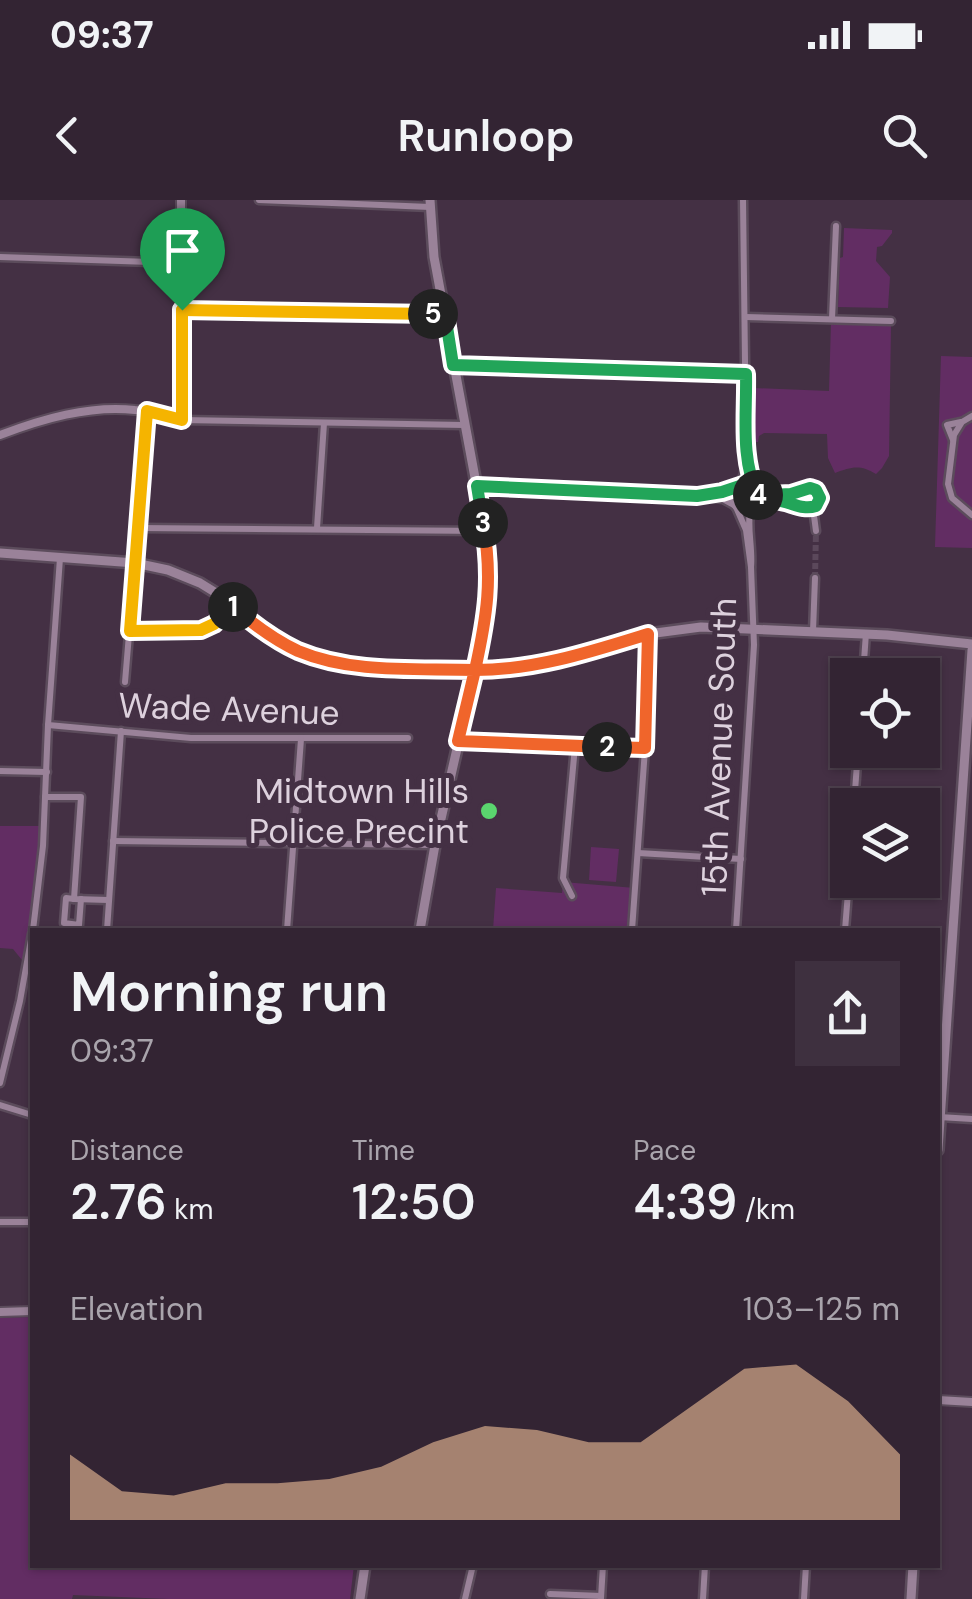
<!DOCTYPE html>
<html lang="en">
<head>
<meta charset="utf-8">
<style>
	body { margin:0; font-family:"DM Sans",sans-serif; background:#3e303f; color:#f1f3f6; height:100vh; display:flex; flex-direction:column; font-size:38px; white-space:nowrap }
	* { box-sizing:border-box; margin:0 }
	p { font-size:32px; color:#a9a4ac }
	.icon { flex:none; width:55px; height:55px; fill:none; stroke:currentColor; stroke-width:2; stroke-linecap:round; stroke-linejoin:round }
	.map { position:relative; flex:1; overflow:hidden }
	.sheet { position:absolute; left:30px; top:728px; width:910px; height:640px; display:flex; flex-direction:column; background:#332433; border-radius:0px; box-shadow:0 2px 8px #0004,0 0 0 2px #4e414e }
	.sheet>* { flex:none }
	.buttons { position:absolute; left:830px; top:458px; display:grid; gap:20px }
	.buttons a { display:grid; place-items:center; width:110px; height:110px; border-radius:0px; background:#332433; box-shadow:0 2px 8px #0004,0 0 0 2px #4e414e; font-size:50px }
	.pin { position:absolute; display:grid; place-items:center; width:85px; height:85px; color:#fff; margin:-102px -42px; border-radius:50% 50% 50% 0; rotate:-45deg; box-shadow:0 0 10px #0007 }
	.pin .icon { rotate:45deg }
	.km { position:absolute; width:50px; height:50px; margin:-25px; border-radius:50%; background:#222; color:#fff; font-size:28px; line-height:50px; text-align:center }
	.round { display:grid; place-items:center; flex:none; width:105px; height:105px; border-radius:0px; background:#3e303f }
	.head { display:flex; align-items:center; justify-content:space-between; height:170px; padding:0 40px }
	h1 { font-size:55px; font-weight:600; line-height:75px }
	.stats { display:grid; grid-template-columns:repeat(3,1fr); gap:15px; height:170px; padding:10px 40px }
	.stats div { display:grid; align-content:center }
	.stats b { font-size:50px; font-weight:600 }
	.stats small { font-size:28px; font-weight:400 }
	.stats p { font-size:28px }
	.chart { height:280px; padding:20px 40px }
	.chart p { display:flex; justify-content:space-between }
	.chart svg { width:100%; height:180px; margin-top:10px; fill:#d6ab8b; opacity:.7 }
	.status { display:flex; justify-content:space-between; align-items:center; height:70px; padding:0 50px; background:#332433; direction:ltr }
	.status svg { height:28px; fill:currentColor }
	header { display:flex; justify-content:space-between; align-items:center; height:130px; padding:0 40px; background:#332433; font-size:45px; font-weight:600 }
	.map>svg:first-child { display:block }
	.green { fill:#622d63 }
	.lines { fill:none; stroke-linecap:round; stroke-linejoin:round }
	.minor-tunnel { stroke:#5b485b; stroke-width:6; stroke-dasharray:6 3; stroke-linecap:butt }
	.minor-casing { stroke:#5c4c5c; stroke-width:11 }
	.tertiary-casing { stroke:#5c4c5c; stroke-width:12 }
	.secondary-casing { stroke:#5c4c5c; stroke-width:14 }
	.minor { stroke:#9a8299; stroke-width:6 }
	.tertiary { stroke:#9a8299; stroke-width:8 }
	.secondary { stroke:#9a8299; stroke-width:9 }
	.split-1-casing { stroke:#fff; stroke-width:20 }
	.split-2-casing { stroke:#fff; stroke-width:20 }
	.split-3-casing { stroke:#fff; stroke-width:20 }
	.split-4-casing { stroke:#fff; stroke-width:20 }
	.split-5-casing { stroke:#fff; stroke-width:20 }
	.split-6-casing { stroke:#fff; stroke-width:20 }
	.split-1 { stroke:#f5b400; stroke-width:12 }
	.split-2 { stroke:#f0652b; stroke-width:12 }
	.split-3 { stroke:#f0652b; stroke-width:12 }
	.split-4 { stroke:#22a559; stroke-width:12 }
	.split-5 { stroke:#22a559; stroke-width:12 }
	.split-6 { stroke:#f5b400; stroke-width:12 }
	.poi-dot { fill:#5ad56e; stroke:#443044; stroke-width:4 }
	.labels { text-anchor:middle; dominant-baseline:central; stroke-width:10; stroke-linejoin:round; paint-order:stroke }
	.street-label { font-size:35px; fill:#ddd1dd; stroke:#443044 }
	.poi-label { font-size:35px; fill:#ddd1dd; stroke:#443044; text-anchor:end }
</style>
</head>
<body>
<div class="status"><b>09:37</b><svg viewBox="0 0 49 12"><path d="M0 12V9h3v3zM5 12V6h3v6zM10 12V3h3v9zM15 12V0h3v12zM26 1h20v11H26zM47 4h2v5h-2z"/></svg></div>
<header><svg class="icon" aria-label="back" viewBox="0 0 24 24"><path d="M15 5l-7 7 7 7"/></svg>Runloop<svg class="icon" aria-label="search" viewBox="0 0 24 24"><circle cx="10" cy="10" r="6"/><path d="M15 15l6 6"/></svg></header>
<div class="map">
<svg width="972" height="1399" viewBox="0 0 972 1399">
	<rect width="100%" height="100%" fill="#443044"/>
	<g class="green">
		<polygon points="844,28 892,30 892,33 882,46 877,47 876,61 890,77 888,108 838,107 840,58 843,57"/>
		<path d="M831 123 891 125 889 256 882 268 876 274C860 264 851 267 835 273L828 258 827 234 764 233 759 236 758 242H753V188L829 191Z"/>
		<polygon points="941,156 972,157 972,348 935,347"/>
		<polygon points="0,626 44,626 28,761 22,760 13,749 0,748"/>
		<polygon points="591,647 619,649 616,682 589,680"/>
		<polygon points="563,682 635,688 632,730 493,730 496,688 562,693"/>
		<polygon points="32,1117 32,1365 354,1365 350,1399 169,1399 73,1395 72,1399 0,1399 0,1118"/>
	</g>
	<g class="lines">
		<polyline class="minor-tunnel" points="815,378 816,331"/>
		<defs>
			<g id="minor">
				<polyline points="259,0 430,7"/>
				<polyline points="743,0 746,242"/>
				<polyline points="0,57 181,63"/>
				<polyline points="182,111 445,114"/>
				<polyline points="746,117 891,121"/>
				<polyline points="832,119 836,26"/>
				<polyline points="455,165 746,175"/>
				<polyline points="972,216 962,222 954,235 948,284 952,298 972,315"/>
				<polyline points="182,220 464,225"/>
				<polyline points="953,240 947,225 961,222"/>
				<circle cx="745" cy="298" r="13"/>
				<polyline points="477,285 697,296"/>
				<path d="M734 305 723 299 697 296 723 292 739 285 744 274 746 242 750 276 755 289 767 294 783 295 810 288 816 291 819 296 818 305 811 309C791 304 774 294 755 307"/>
				<path d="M736 307 746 330 751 367C753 348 746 323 751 309"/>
				<polyline points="813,308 816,331"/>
				<polyline points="138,328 485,331"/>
				<polyline points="317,328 324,223"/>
				<polyline points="130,431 201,430 214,424 233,407"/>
				<polyline points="813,431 815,378"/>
				<polyline points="863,475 866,433"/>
				<polyline points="125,482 135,363"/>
				<polyline points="48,525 191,538 408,538"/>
				<polyline points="459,541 645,549"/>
				<polyline points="0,571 47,572"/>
				<polyline points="45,597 81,597 74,699 108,700"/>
				<polyline points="854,605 858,550"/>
				<polyline points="113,641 435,645"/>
				<polyline points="638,653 741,659"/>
				<polyline points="572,696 563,678 575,546"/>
				<polyline points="74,699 66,698 64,723 79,725 81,699"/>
				<polyline points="33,730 43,646 48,525 60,358"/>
				<polyline points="107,730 121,531"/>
				<polyline points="287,730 301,539"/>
				<polyline points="632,730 645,549 648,434"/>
				<polyline points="736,730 754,445 751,367"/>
				<polyline points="845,730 849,680"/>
				<polyline points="0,883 20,801 32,734"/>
				<polyline points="0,905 32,915"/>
				<polyline points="939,917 972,919"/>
				<polyline points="0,1022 32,1022"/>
				<polyline points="550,1394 601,1396"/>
				<polyline points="601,1398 603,1365"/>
				<polyline points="465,1399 473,1365"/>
				<polyline points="703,1399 705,1365"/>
				<polyline points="804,1399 806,1365"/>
			</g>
			<g id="tertiary">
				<path d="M0 235C42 219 89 205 135 210 151 211 167 216 182 220L181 0"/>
				<polyline points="135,363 147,211"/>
				<polyline points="0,1112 32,1111"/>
				<polyline points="938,1200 972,1202"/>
			</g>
			<g id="secondary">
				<polyline points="0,353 135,363 168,370 200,383 221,396 275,439 299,451 369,468 475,470 521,468 544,465 648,434 701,427 887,435 972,444"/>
				<polyline points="420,730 435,645 475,470 489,392 486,337 434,57 430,0"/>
				<polyline points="938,950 972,450"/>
				<polyline points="360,1399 365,1365"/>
				<polyline points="911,1399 913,1365"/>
			</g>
		</defs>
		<use href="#minor" class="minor-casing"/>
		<use href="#tertiary" class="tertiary-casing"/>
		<use href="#secondary" class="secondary-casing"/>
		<use href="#minor" class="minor"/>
		<use href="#tertiary" class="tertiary"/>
		<use href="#secondary" class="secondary"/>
	</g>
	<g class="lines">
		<defs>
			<polyline id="split-1" points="182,110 182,220 147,211 130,431 201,430 214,424 233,407"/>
			<path id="split-2" d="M233 407C253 424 274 440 298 451 353 474 416 468 475 470L458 541 607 547"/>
			<path id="split-3" d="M483 323C493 378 487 416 475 470 535 470 590 452 648 434L645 548 607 547"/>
			<path id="split-4" d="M483 323 477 286 697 296 722 292 746 284 769 295 791 294 810 288 816 290 820 298 816 306C795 313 782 290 754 306L758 295"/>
			<path id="split-5" d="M433 114H445L453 165 746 174C747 214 740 259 758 295"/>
			<polyline id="split-6" points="182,110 433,114"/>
		</defs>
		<use href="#split-1" class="split-1-casing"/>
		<use href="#split-2" class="split-2-casing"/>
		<use href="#split-3" class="split-3-casing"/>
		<use href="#split-4" class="split-4-casing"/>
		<use href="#split-5" class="split-5-casing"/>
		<use href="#split-6" class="split-6-casing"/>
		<use href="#split-1" class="split-1"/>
		<use href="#split-2" class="split-2"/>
		<use href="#split-3" class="split-3"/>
		<use href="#split-4" class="split-4"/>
		<use href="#split-5" class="split-5"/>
		<use href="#split-6" class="split-6"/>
	</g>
	<circle class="poi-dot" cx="489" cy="611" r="10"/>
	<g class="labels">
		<g class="street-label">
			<text transform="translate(229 509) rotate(2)">Wade Avenue</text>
			<text transform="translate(719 547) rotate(-88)">15th Avenue South</text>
		</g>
		<g class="poi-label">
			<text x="469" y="591">Midtown Hills<tspan x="469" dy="40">Police Precint</tspan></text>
		</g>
	</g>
</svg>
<div class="buttons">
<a><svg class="icon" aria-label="locate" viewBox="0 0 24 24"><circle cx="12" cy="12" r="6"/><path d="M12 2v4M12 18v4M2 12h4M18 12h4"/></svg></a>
<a><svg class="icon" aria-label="layers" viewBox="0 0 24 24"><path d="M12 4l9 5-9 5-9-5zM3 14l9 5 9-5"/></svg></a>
</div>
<div class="pin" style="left:182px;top:110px;background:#1e9e55"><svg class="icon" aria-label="arrive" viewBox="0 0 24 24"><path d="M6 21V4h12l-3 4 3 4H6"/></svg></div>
<b class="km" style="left:233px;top:407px">1</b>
<b class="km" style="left:607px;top:547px">2</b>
<b class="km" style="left:483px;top:323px">3</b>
<b class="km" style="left:758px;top:295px">4</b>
<b class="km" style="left:433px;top:114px">5</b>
<section class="sheet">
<div class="head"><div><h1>Morning run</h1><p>09:37</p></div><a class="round"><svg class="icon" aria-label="share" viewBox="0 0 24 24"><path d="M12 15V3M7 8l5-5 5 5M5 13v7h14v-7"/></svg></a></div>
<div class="stats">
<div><p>Distance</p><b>2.76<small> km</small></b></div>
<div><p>Time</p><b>12:50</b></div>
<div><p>Pace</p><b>4:39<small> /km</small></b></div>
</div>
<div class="chart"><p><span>Elevation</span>103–125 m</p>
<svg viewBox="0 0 160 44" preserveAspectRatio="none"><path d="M0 44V28L10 37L20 38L30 35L40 35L50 34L60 31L70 25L80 21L90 22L100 25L110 25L120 16L130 7L140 6L150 15L160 28V44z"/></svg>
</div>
</section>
</div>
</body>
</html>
